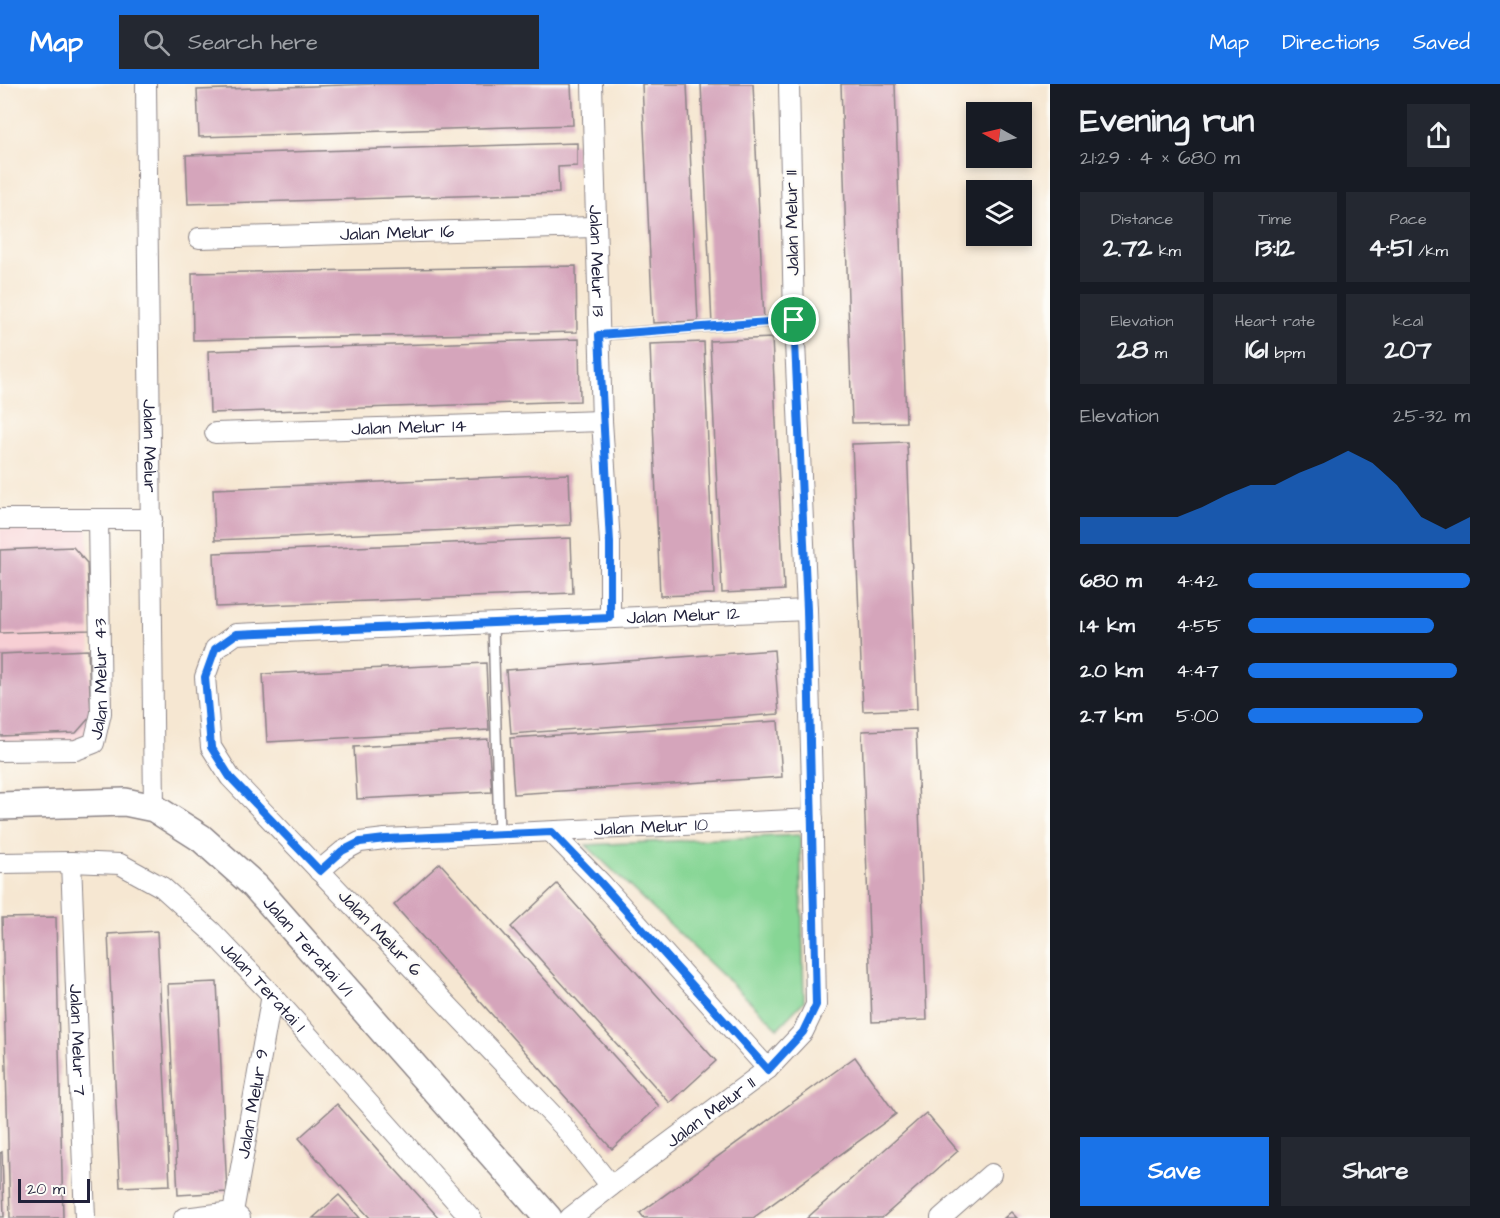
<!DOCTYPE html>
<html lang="en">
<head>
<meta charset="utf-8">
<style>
	body { margin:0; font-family:"Architects Daughter",sans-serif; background:#242831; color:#f1f3f6; height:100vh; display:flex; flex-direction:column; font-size:22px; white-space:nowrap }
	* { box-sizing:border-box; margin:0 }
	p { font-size:20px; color:#9ea1a6 }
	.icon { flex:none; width:33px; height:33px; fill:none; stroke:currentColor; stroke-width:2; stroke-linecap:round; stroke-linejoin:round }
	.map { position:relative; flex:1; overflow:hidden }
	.sheet { display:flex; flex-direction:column; background:#171b24; width:450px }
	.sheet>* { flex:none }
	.needle { width:39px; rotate:278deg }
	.controls { position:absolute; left:966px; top:18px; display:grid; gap:12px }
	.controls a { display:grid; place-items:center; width:66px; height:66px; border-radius:0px; background:#171b24; box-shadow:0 3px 9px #0003; font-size:30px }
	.scale { position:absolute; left:18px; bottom:15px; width:72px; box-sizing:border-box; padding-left:6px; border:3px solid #22223b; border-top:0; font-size:16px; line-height:21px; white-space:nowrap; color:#22223b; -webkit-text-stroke:4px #fdfcf7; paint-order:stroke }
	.pin { position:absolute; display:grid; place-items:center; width:51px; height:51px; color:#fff; margin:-26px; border:3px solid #fff; border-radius:50%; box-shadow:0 2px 6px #0007 }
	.round { display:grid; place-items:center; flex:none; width:63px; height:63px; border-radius:0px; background:#242831 }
	.headline { display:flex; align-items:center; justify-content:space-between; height:102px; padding:0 30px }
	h1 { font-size:33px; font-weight:700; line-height:45px }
	.figures { display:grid; grid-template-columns:repeat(3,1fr); gap:9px; height:102px; padding:6px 30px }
	.figures div { display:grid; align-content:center; border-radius:0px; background:#242831; text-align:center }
	.figures b { font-size:26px; font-weight:700 }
	.figures small { font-size:16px; font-weight:400 }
	.figures p { font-size:16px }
	.chart { height:168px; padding:12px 30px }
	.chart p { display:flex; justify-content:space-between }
	.chart svg { width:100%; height:108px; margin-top:6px; fill:#1a73e8; opacity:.7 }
	.button { display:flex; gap:12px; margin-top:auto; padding:12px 30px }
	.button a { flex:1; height:69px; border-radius:0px; background:#1a73e8; color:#fff; font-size:24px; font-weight:700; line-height:69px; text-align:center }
	.button a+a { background:#242831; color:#f1f3f6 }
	ul { padding:0 30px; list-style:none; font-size:20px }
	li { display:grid; grid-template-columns:96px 72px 1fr; align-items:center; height:45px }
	li i { height:15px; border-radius:8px; background:#1a73e8 }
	header { display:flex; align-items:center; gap:36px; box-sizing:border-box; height:84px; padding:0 30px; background:#1a73e8; color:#fff }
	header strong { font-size:28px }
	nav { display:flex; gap:33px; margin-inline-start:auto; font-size:21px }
	.search { width:420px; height:54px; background:#242831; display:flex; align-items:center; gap:15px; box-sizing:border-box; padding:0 21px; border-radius:0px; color:#9ea1a6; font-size:22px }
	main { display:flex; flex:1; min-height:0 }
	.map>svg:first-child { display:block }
	.built { fill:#f7cfd4 }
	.green { fill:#87d695; stroke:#547c68; stroke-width:1.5 }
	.building { fill:#d5a5bb }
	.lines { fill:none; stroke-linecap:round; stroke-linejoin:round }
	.lane-casing { stroke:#8c8486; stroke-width:12 }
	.street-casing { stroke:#8c8486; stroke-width:22 }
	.secondary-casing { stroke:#8c8486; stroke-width:30 }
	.lane { stroke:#fff; stroke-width:9 }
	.street { stroke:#fff; stroke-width:20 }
	.secondary { stroke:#fff; stroke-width:27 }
	.route-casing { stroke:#fff; stroke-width:12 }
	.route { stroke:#1a73e8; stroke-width:8 }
	.labels { text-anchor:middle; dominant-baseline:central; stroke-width:4.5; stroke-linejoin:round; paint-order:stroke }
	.street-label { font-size:18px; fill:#22223b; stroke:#fdfcf7 }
</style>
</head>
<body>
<header>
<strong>Map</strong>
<div class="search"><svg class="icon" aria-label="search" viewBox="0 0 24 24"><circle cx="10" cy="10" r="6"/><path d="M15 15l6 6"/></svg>Search here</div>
<nav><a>Map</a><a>Directions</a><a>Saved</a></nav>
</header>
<main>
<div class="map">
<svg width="1050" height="1134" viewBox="0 0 1050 1134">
	<rect width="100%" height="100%" fill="#fdfcf7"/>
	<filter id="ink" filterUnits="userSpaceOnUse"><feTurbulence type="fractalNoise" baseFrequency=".0167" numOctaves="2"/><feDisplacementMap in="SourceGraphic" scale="12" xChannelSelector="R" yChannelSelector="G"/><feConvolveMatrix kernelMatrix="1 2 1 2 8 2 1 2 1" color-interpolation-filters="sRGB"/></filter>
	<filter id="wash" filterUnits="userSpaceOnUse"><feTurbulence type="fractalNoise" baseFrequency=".008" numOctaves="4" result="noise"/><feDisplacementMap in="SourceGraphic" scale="24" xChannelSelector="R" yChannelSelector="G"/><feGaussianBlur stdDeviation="1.35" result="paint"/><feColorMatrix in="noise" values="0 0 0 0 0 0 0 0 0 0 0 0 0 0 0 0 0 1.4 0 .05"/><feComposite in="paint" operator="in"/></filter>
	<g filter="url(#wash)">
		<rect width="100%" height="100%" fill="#f6e7d2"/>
		<polygon class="built" points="0,445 88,445 92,627 86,653 73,657 0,658"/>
		<polygon class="green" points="800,751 804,917 778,944 586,761"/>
		<g id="blocks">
			<g class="building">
				<polygon points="375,0 571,0 573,41 199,53 197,6"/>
				<polygon points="642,0 687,0 698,237 653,239"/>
				<polygon points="701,0 753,0 764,238 712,241"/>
				<polygon points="841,0 895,0 906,338 852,339"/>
				<polygon points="577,59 577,82 558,83 559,109 188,120 186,71"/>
				<polygon points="576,182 577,248 193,256 192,189"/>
				<polygon points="772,254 784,506 722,509 710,257"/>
				<polygon points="579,255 580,317 210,329 208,267"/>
				<polygon points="704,258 714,510 660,512 650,260"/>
				<polygon points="907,358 917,625 863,627 852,360"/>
				<polygon points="569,390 571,441 215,456 213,405"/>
				<polygon points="571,454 573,509 216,523 214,469"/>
				<polygon points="73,463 87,479 90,546 0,549 0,466"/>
				<polygon points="88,566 91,632 76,649 0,652 0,570"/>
				<polygon points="774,566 779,630 511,650 506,586"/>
				<polygon points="486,579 489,646 267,658 263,590"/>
				<polygon points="778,637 782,693 514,710 510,654"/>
				<polygon points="916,645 927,936 872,938 862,647"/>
				<polygon points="488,655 492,708 357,715 354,663"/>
				<polygon points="440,779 659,1022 612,1065 394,821"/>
				<polygon points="557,800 716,977 670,1019 511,843"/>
				<polygon points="56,833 63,1134 10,1134 2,834"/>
				<polygon points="157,847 170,1101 120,1103 108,850"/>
				<polygon points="217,898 227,1108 178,1111 168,900"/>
				<polygon points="855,973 896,1030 753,1134 644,1134 640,1129"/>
				<polygon points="337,1020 359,1045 439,1134 370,1134 331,1091 299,1054"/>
				<polygon points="926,1029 958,1067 925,1096 882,1134 807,1134"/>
				<polygon points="2,1068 4,1133 0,1133 0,1069"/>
				<polygon points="339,1111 360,1134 313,1134"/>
				<polygon points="1011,1128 1017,1134 1004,1134"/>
			</g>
		</g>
	</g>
	<g filter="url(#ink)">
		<use href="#blocks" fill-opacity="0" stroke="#8c8486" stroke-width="1.5"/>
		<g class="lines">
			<defs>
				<g id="lane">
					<polyline points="599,251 794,236"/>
					<polyline points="493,539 499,750"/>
				</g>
				<g id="street">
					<path id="s1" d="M146 0 154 724"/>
					<path id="s2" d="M592 0 602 337 610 459V534"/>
					<path id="s3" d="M199 154 595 143"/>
					<path id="s4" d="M215 349 602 337"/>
					<polyline points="0,435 152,435"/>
					<path id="s5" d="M0 667 76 666 94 659 101 629 98 435"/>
					<polyline points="552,749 601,799 768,985"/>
					<path id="s6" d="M71 778 85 1134"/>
					<path id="s7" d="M0 779 71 778 120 780 162 803 212 848 272 911 471 1134"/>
					<path id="s8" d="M319 787 343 767 360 758 385 755 813 735"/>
					<path id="s9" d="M611 1102 563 1042 230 693 211 663 205 593 215 565 236 550 807 526"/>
					<path id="s10" d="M233 1128 272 911"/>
					<polyline points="184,1134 233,1128 240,1134"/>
					<path id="s11" d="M570 1134 611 1102 768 985 803 948 816 921 812 701 807 526 794 236 789 0"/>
					<polyline points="941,1134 991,1090"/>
				</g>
				<g id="secondary">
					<path id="s12" d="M0 722 125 718 154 724 201 754 255 802 548 1134"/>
				</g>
			</defs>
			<use href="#lane" class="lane-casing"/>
			<use href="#street" class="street-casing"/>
			<use href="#secondary" class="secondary-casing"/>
			<use href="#lane" class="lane"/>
			<use href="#street" class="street"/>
			<use href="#secondary" class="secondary"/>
		</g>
	</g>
	<g class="lines" filter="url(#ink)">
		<defs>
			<polygon id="route" points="794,236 807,526 816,921 803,948 768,986 601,799 552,748 385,755 360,758 342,767 320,787 230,693 211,663 205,593 215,565 236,550 610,534 610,459 599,251"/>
		</defs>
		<use href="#route" class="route-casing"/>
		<use href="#route" class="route"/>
	</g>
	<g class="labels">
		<g class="street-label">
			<text transform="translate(792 139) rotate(-91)">Jalan Melur 11</text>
			<text stroke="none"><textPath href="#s3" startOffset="198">Jalan Melur 16</textPath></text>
			<text stroke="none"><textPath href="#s2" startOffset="177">Jalan Melur 13</textPath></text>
			<text stroke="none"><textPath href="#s4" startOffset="194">Jalan Melur 14</textPath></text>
			<text stroke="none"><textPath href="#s1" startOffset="362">Jalan Melur</textPath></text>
			<text stroke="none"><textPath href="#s9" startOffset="1168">Jalan Melur 12</textPath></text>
			<text stroke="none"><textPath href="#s5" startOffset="160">Jalan Melur 43</textPath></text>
			<text stroke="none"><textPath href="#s8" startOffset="342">Jalan Melur 10</textPath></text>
			<text transform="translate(380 849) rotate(46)">Jalan Melur 6</text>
			<text stroke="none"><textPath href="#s12" startOffset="363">Jalan Teratai 1/1</textPath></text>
			<text stroke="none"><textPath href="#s7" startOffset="310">Jalan Teratai 1</textPath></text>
			<text stroke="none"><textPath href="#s6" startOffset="178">Jalan Melur 7</textPath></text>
			<text stroke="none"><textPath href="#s10" startOffset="110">Jalan Melur 9</textPath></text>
			<text stroke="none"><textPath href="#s11" startOffset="176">Jalan Melur 11</textPath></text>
		</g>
	</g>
</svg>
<div class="controls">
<a><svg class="needle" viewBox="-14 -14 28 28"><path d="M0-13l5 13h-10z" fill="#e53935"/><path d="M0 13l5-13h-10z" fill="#9ea1a6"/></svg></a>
<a><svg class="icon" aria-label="layers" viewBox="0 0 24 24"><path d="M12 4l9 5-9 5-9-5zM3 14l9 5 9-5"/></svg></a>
</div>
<div class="scale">20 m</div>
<div class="pin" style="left:794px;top:236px;background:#1e9e55"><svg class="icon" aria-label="arrive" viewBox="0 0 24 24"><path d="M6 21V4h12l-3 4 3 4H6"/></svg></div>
</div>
<section class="sheet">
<div class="headline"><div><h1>Evening run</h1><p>21:29 · 4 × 680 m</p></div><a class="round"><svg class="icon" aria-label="share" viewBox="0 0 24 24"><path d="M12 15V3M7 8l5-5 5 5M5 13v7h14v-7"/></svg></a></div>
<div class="figures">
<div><p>Distance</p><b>2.72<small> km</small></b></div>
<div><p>Time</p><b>13:12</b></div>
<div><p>Pace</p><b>4:51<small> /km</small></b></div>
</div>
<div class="figures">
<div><p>Elevation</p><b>28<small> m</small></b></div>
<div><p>Heart rate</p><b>161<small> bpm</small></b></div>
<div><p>kcal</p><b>207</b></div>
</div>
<div class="chart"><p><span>Elevation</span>25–32 m</p>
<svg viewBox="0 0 160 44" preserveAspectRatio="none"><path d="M0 44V33L10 33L20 33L30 33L40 33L50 29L60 24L70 20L80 20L90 15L100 11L110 6L120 11L130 20L140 33L150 38L160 33V44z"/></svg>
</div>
<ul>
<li><b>680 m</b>4:42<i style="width:100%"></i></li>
<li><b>1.4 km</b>4:55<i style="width:84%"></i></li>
<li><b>2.0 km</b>4:47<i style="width:94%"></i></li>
<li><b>2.7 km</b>5:00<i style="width:79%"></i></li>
</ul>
<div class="button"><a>Save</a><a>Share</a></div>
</section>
</main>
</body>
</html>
